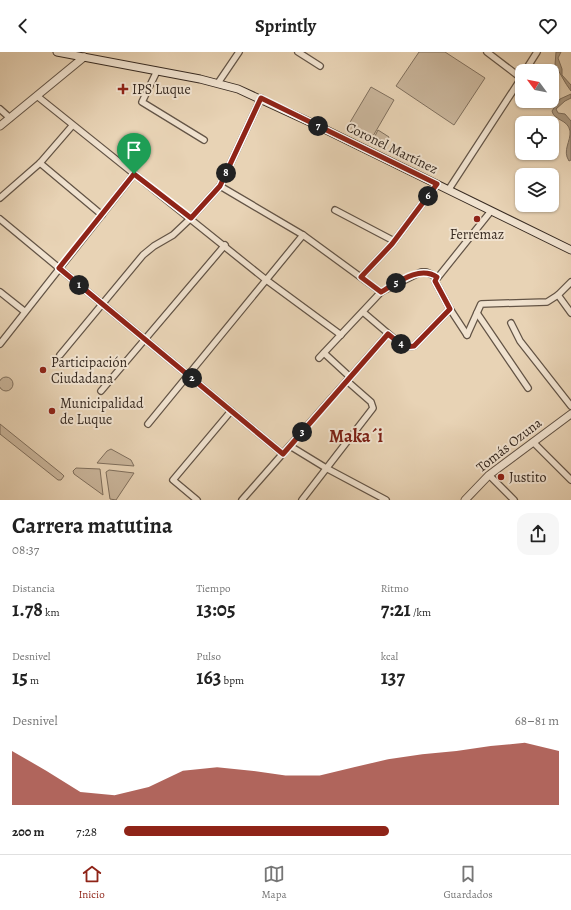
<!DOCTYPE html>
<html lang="es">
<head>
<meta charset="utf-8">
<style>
	body { margin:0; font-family:Alegreya,serif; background:#f6f6f6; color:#222; height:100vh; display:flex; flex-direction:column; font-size:15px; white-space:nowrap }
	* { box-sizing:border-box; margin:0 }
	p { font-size:13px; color:#767676 }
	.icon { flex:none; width:22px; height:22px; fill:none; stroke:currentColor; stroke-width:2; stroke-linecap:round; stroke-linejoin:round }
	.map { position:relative; height:448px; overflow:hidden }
	.side { display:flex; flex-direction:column; background:#fff; flex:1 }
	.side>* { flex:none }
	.needle { width:26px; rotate:302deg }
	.tools { position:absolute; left:515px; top:12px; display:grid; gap:8px }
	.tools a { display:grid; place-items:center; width:44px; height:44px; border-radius:8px; background:#fff; box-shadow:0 1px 3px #0004; font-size:20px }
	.pin { position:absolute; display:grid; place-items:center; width:34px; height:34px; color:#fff; margin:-41px -17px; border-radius:50% 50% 50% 0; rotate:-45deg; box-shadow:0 0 4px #0007 }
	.pin .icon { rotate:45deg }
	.km { position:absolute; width:20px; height:20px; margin:-10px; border-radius:50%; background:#222; color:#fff; font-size:11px; line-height:20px; text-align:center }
	.round { display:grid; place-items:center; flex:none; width:42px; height:42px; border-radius:12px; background:#f6f6f6 }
	.overview { display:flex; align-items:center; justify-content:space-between; height:68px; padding:0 12px }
	h1 { font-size:22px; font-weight:700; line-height:30px }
	.metrics { display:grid; grid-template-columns:repeat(3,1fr); gap:6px; height:68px; padding:4px 12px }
	.metrics div { display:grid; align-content:center }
	.metrics b { font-size:20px; font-weight:700 }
	.metrics small { font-size:11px; font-weight:400 }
	.metrics p { font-size:11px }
	.chart { height:112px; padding:8px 12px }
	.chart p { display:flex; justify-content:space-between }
	.chart svg { width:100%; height:72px; margin-top:4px; fill:#8f2418; opacity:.7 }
	ul { padding:0 12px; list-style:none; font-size:13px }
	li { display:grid; grid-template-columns:64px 48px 1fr; align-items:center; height:30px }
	li i { height:10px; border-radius:5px; background:#8f2418 }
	header { display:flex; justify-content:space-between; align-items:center; height:52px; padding:0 12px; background:#fff; font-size:18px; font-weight:700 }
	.dock { display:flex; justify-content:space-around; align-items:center; height:56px; border-top:1px solid #e0e0e0; background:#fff; font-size:11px; color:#767676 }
	.dock a { display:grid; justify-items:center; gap:2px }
	.dock .selected { color:#8f2418 }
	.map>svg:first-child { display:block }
	.green { fill:#cab69c; stroke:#80705e }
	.water { fill:#ac9a83; stroke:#7d6d5c }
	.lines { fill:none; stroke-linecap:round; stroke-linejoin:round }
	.minor-casing { stroke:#635446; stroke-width:8 }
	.tertiary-casing { stroke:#635446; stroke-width:9 }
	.secondary-casing { stroke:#372a21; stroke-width:9 }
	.minor { stroke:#f0e2cf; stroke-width:5.5 }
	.tertiary { stroke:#f0e2cf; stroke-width:7 }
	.secondary { stroke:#f0e2cf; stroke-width:7 }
	.route-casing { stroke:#fff; stroke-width:8 }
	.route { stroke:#8f2418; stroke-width:5 }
	.poi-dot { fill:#8f2418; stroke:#f0e2cf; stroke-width:1.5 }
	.labels { text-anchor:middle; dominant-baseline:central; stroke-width:4; stroke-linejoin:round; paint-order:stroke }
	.poi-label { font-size:14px; fill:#372a21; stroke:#f0e2cf; text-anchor:start }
	.street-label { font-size:14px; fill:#372a21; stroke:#f0e2cf }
	.district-label { font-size:18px; font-weight:bold; fill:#7a1f14; stroke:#f0e2cf }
</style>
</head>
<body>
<header><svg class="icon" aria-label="back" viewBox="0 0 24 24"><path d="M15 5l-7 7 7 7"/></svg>Sprintly<svg class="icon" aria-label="heart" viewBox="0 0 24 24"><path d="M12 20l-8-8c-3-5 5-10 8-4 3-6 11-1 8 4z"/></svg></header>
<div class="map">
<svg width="571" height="448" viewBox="0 0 571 448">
	<rect width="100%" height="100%" fill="#e8d3b5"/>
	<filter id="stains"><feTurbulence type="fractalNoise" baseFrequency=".005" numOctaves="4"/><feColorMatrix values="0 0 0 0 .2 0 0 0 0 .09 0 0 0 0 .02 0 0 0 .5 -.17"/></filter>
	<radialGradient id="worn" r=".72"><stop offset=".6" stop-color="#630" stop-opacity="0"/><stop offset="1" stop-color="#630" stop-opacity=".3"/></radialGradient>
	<g class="green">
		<polygon points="419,0 445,0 485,26 454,73 396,34"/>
		<polygon points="371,35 394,48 369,91 346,77"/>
		<polygon points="378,78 389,85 386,91 375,84"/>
		<circle cx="6" cy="332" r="7"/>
		<polygon points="0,372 62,422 64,424 61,428 58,428 0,382"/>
		<polygon points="111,397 131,408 134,414 97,411 107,399"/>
		<polygon points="76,416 100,417 103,443 74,422 73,419"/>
		<polygon points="109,418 134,421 116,448 110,447 106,420"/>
	</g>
	<g class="water">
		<path d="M556 0H561L558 6 562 17V23L571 33V39C564 30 561 22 555 13Z"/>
		<path d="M571 42V46L565 49 556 57 558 61 565 62 571 69V108L569 109C562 98 571 90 570 79 568 67 554 69 552 59L560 47Z"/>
	</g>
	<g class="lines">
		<defs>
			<g id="minor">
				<polyline points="298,0 320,14"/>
				<polyline points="487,0 521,26"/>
				<polyline points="157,19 142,50 204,88"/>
				<polyline points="525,19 537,0"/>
				<polyline points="218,31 239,0"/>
				<polyline points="37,44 265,227 341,283"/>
				<polyline points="0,57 10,66"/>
				<polyline points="40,111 102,163"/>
				<polyline points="220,134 303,183 381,240"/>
				<polyline points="449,137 522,25"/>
				<polyline points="0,146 40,111 72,74"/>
				<polyline points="335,158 394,189"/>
				<polyline points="0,167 283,402"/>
				<polyline points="361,225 392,192 437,132"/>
				<polyline points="0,240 24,259"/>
				<polyline points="558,243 571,261"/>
				<polyline points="363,260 404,295 414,294 450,257"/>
				<polyline points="477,261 528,336"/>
				<polyline points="511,271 520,289 571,354"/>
				<polyline points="467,283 450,257 435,229 491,159"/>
				<polyline points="467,283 481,252 547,250 558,243 571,230"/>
				<polyline points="0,292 134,122"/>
				<polyline points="324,301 350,325"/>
				<polyline points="60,303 143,203 154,194 173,183 191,166 220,134 261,46"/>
				<polyline points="319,306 381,240 421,220 426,220 437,225"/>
				<polyline points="101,339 225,193"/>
				<polyline points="148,372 303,183"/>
				<polyline points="533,390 571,428"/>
				<polyline points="290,394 326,416 386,448"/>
				<polyline points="489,423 514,448"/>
				<polyline points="197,448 173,428 231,359"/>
				<polyline points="242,448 388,282"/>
				<polyline points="302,448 373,356 371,350 347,329"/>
			</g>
			<g id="tertiary">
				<polyline points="0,74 84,5"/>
				<polyline points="465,448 489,423 571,362"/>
			</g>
			<polyline id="secondary" points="57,0 200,27 238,37 314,72 571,198"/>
		</defs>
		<use href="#minor" class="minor-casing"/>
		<use href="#tertiary" class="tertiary-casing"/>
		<use href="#secondary" class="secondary-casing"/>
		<use href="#minor" class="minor"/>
		<use href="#tertiary" class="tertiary"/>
		<use href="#secondary" class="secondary"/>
	</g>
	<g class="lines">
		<defs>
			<path id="route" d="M261 46 437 132 392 192 361 225 381 240C397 231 419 213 437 225L435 229 450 257 414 294 404 295 388 282 283 402 59 216 134 122 191 166 220 134Z"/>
		</defs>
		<use href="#route" class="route-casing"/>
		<use href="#route" class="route"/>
	</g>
	<g class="poi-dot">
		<path d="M121 31h4v4h4v4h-4v4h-4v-4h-4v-4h4z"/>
		<circle cx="477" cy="167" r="4"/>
		<circle cx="43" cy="318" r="4"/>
		<circle cx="52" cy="359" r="4"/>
		<circle cx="501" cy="425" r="4"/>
	</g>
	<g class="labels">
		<g class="poi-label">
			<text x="132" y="37">IPS Luque</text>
			<text x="477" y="182" text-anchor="middle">Ferremaz</text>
			<text x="51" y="310">Participación<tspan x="51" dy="16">Ciudadana</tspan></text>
			<text x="60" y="351">Municipalidad<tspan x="60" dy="16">de Luque</tspan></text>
			<text x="509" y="425">Justito</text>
		</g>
		<g class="street-label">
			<text transform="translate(392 96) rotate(26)">Coronel Martínez</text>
			<text transform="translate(509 393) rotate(-38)">Tomás Ozuna</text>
		</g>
		<g class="district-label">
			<text x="356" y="384">Maka´i</text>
		</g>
	</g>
	<rect width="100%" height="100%" filter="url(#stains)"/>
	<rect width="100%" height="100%" fill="url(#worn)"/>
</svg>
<div class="tools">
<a><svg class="needle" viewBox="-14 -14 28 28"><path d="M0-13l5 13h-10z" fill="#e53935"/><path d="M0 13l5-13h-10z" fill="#767676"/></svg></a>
<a><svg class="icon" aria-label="locate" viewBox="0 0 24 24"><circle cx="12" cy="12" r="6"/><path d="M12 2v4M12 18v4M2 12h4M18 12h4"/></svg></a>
<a><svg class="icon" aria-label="layers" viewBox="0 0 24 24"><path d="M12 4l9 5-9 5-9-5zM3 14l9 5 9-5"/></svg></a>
</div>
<div class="pin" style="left:134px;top:122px;background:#1e9e55"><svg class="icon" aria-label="arrive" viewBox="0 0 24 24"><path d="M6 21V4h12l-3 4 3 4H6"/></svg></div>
<b class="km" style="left:79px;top:233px">1</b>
<b class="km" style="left:192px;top:326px">2</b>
<b class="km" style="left:302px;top:380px">3</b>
<b class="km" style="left:401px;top:292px">4</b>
<b class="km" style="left:396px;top:231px">5</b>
<b class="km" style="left:428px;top:144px">6</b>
<b class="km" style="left:318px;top:74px">7</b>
<b class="km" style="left:226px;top:121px">8</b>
</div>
<section class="side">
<div class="overview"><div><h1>Carrera matutina</h1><p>08:37</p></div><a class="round"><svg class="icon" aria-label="share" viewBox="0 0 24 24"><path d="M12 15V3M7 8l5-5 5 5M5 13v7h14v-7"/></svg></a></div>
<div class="metrics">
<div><p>Distancia</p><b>1.78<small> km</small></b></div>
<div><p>Tiempo</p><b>13:05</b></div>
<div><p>Ritmo</p><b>7:21<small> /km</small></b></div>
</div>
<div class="metrics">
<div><p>Desnivel</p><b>15<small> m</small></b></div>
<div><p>Pulso</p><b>163<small> bpm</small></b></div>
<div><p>kcal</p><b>137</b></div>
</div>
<div class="chart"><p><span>Desnivel</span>68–81 m</p>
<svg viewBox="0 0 160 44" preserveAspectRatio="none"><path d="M0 44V11L10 23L20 36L30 38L40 33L50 23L60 21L70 23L80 26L90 26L100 21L110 16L120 13L130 11L140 8L150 6L160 11V44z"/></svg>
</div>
<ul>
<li><b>200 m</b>7:28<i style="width:61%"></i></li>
</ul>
</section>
<nav class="dock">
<a class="selected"><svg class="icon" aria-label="home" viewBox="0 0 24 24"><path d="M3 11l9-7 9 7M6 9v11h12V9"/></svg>Inicio</a>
<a><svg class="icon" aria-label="map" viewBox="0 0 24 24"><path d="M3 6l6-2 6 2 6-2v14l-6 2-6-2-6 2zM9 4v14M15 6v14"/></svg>Mapa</a>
<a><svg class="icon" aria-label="saved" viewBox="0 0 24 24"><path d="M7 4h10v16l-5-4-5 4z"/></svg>Guardados</a>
</nav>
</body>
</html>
